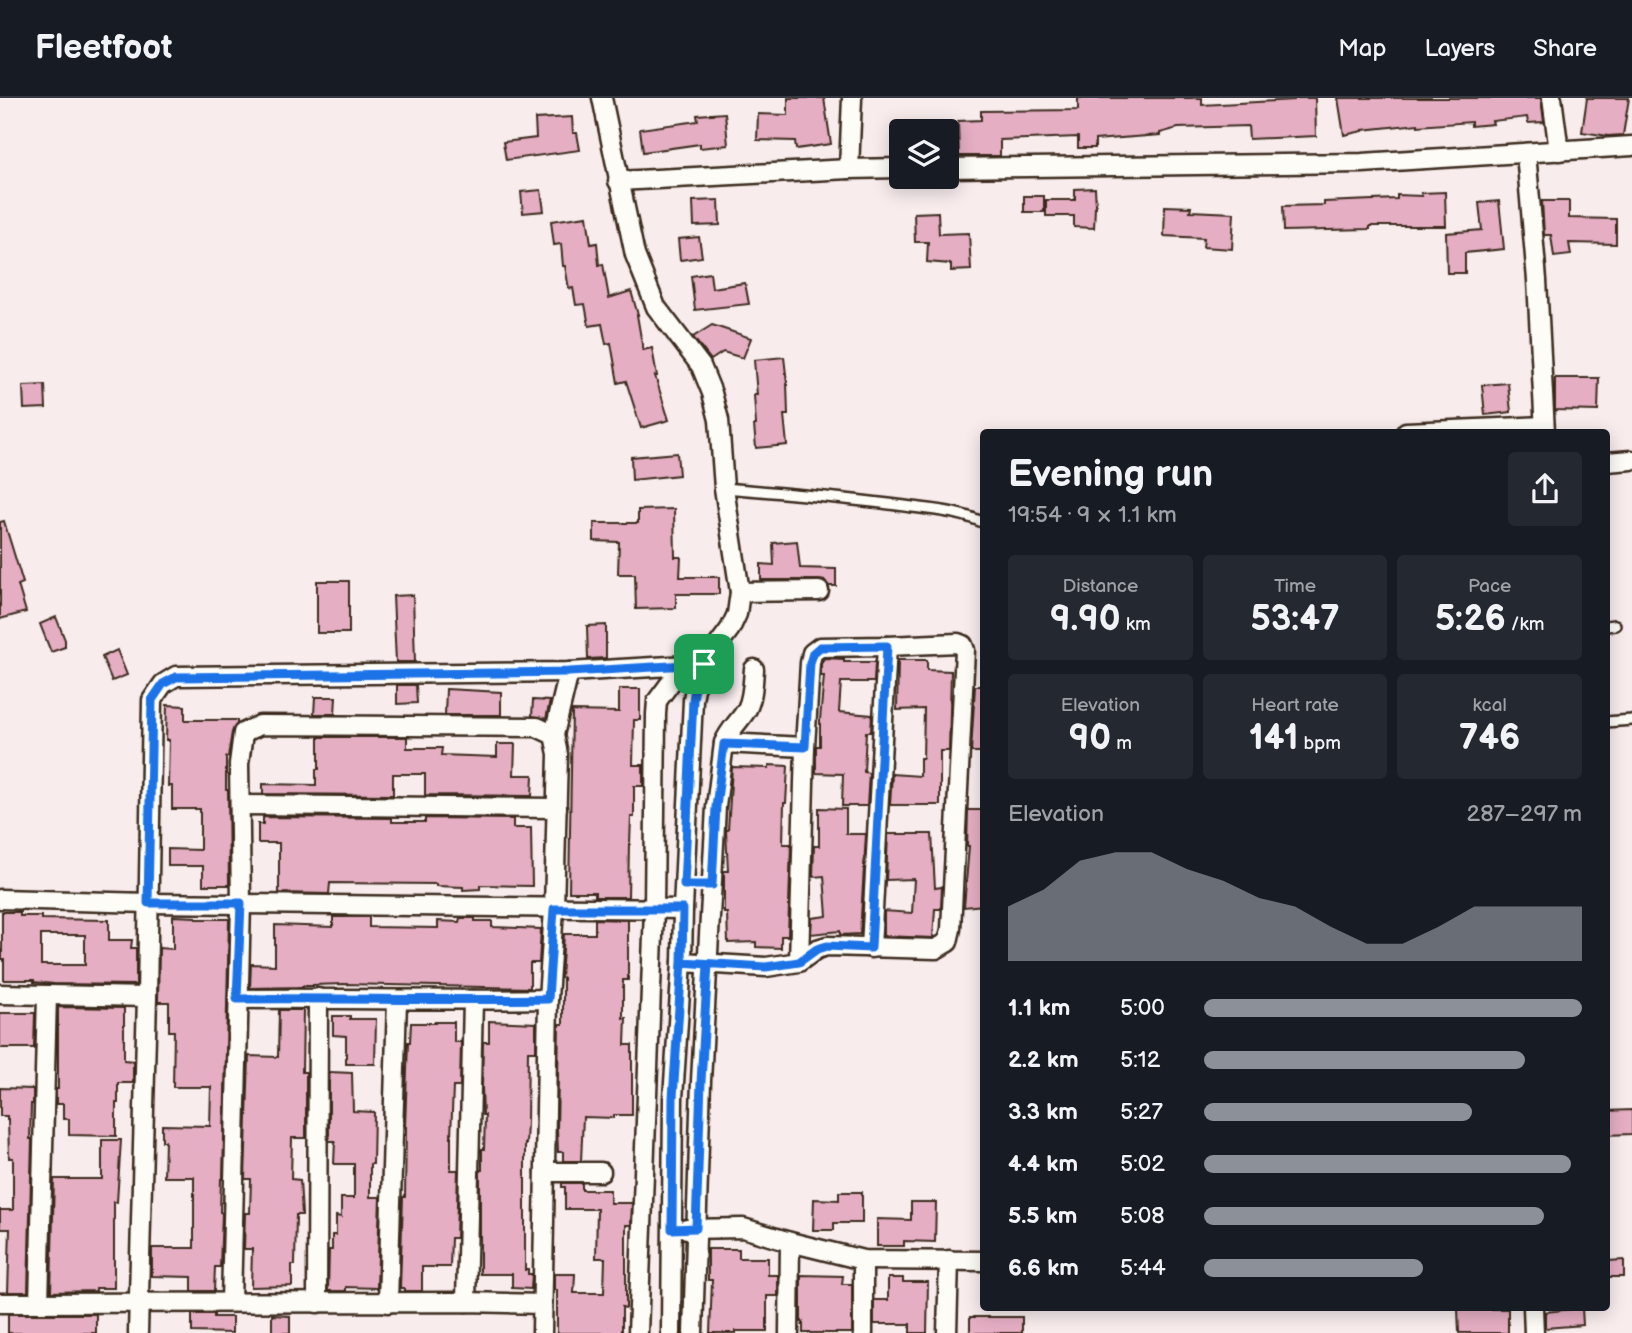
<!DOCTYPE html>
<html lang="en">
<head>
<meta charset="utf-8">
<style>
	body { margin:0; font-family:"Balsamiq Sans",sans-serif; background:#242831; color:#f1f3f6; height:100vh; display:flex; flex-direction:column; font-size:26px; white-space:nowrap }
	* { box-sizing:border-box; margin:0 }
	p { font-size:23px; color:#9ea1a6 }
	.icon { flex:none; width:38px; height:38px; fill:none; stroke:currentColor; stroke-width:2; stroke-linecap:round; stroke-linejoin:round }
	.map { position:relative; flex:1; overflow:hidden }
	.side { position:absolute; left:980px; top:331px; width:630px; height:882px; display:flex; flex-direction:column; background:#171b24; border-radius:7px; box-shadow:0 4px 18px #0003 }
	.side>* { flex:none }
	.fabs { position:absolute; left:889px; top:21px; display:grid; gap:14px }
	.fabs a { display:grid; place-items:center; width:70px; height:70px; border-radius:7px; background:#171b24; box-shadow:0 4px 18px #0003; font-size:35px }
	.pin { position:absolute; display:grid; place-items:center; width:60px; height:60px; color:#fff; margin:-30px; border-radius:14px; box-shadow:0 4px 10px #0006 }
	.round { display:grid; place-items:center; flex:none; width:74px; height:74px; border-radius:7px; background:#242831 }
	.summary { display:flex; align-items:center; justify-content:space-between; height:119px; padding:0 28px }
	h1 { font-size:38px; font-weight:700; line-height:52px }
	.metrics { display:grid; grid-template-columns:repeat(3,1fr); gap:10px; height:119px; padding:7px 28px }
	.metrics div { display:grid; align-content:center; border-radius:7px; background:#242831; text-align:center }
	.metrics b { font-size:35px; font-weight:700 }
	.metrics small { font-size:19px; font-weight:400 }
	.metrics p { font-size:19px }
	.chart { height:196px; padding:14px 28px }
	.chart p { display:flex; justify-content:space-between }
	.chart svg { width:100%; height:126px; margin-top:7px; fill:#8c9099; opacity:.7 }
	ul { padding:0 28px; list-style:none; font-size:23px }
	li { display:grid; grid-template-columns:112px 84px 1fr; align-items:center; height:52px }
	li i { height:18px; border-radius:9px; background:#8c9099 }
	header { display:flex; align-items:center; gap:42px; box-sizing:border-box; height:98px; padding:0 35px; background:#171b24; border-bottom:2px solid #363941 }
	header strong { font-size:33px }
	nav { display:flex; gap:38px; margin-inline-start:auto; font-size:24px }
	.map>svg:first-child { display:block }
	.building { fill:#e5aec3; stroke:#3b2a1e; stroke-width:2; fill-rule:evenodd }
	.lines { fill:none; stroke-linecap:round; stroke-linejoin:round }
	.lane-casing { stroke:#3b2a1e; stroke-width:14 }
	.street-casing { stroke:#3b2a1e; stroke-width:23 }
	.lane { stroke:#fdfcf7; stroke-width:9 }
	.street { stroke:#fdfcf7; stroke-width:18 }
	.route-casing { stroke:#fff; stroke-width:14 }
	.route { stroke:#1a73e8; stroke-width:9 }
</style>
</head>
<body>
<header>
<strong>Fleetfoot</strong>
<nav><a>Map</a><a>Layers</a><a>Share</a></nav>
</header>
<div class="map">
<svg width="1632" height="1235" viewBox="0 0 1632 1235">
	<rect width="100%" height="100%" fill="#f8eced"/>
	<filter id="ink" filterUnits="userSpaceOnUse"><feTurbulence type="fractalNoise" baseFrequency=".0143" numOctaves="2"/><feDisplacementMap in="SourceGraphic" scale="14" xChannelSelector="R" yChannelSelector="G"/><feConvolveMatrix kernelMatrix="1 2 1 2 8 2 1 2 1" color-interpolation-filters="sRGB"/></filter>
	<g filter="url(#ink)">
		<g class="building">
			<polygon points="788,0 824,0 831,46 796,51 795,43 757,42 758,16 788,17"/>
			<polygon points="1078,0 1202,0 1202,7 1294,2 1294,0 1315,0 1316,38 1249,41 1248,28 1178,30 1160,35 1160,37 1095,42 1095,50 1078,50 1078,39 1000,42 1000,58 959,58 958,23 981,22 981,13 1078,12"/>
			<polygon points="1338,0 1541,0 1544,24 1528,25 1527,19 1492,23 1493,26 1471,28 1471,24 1418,28 1418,26 1363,32 1363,33 1344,37"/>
			<polygon points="1587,0 1629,0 1623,37 1608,38 1582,34"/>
			<polygon points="725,15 728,47 700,50 700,46 643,54 640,31 698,23 697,17"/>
			<polygon points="572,19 573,35 577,35 580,52 506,62 503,44 536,40 535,21"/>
			<polygon points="1095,90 1096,109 1095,109 1094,130 1074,129 1074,118 1046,118 1046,102 1075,102 1075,91"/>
			<polygon points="541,92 544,113 523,115 521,94"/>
			<polygon points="1445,94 1446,128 1370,128 1370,131 1284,133 1283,108 1324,107 1324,104 1397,101 1397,97 1422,98 1421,95"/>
			<rect x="1024" y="98" width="20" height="16"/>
			<polygon points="719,102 720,127 694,128 693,103"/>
			<polygon points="1499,103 1504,151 1465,155 1465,175 1447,175 1446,135 1482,132 1479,105"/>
			<polygon points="1542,103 1569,103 1569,120 1616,121 1616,146 1569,145 1571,157 1554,159 1551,137 1544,137"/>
			<polygon points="1165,108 1191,109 1190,113 1234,115 1232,151 1203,149 1204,140 1164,138"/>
			<polygon points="938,114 939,136 969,135 971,172 951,173 951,166 927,164 928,144 915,144 914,115"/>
			<polygon points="587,118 591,146 597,145 599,167 603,166 609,200 631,193 638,217 637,217 643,252 652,250 657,278 655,278 669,322 641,330 626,283 618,285 611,245 606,246 602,226 589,228 585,206 576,207 573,190 569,191 565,168 563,168 561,146 554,147 551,123"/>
			<polygon points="699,139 702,159 680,162 678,141"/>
			<polygon points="710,175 712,190 745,185 749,206 695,212 691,178"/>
			<polygon points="712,227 751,240 743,260 723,254 711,262 693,239"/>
			<polygon points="784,259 787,285 788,317 784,317 787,347 756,350 754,327 756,327 754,297 757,297 754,262"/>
			<polygon points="1555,280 1599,280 1598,313 1555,312"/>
			<polygon points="1508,285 1511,314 1485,317 1482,287"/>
			<polygon points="45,287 46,310 24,311 23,288"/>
			<polygon points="677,355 679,377 632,382 631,359"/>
			<polygon points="674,411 675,459 681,459 680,479 719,479 719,496 676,496 676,510 636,511 635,476 618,476 619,444 594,443 594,425 638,425 638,412"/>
			<polygon points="4,423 23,485 18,487 26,514 0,521 0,424"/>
			<polygon points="797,443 800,470 836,471 836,488 829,488 825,483 819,482 761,482 761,466 774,467 773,445"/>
			<rect x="317" y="483" width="32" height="52"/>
			<polygon points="413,497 415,564 396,564 393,498"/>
			<polygon points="56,519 65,542 65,549 51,554 40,526"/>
			<polygon points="606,527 606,560 588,561 587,528"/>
			<polygon points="117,552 127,577 112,583 102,559"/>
			<polygon points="824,560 844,561 844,564 875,564 874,584 841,584 839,614 872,617 871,634 866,634 864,674 869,675 867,708 842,708 843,676 816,675 816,648 820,648 820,622 824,578 821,578 821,566"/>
			<polygon points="898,562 927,562 927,572 951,573 949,653 940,653 940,707 890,707 892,676 920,678 920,660 923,660 924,611 897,612"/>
			<polygon points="397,587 416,587 417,605 397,606"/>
			<polygon points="975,588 984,588 984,654 971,654"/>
			<polygon points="446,591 501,594 501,617 445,617"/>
			<polygon points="619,591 640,591 640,622 634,622 633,667 643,667 643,688 634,688 634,719 631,719 630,746 629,746 628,799 595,799 595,794 569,794 572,613 619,614"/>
			<polygon points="315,599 336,599 335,616 314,616"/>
			<polygon points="533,602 550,603 546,621 532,618"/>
			<polygon points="167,607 185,608 185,622 237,622 237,626 232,634 228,659 226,659 226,692 228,692 229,787 203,787 203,768 168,768 168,751 200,752 200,711 172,711 172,688 168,688 169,642 166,642"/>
			<polygon points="319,639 407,639 407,650 442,650 441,657 497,659 497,646 515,646 514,677 533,677 532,698 425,697 425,676 393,676 393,697 263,696 263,686 316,687 316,671 319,671"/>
			<polygon points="769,667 788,668 786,705 784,705 783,746 791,746 788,838 781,838 781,850 756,849 756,844 728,845 727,815 724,815 724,773 728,773 726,732 728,732 732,669 769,670"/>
			<polygon points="819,710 846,711 846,736 866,736 860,836 840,837 840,833 811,836 812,820 827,818 824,778 813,779 814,748 819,748"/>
			<polygon points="968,712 984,712 984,807 964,809 969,748 967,748"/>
			<polygon points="263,719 392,720 392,724 425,724 425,720 513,721 513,730 531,730 532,788 480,787 480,791 463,792 463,789 436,788 436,786 330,785 329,796 279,795 279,745 258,745 258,726 263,726"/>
			<polygon points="888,736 932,736 935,790 942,789 941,811 935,811 933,840 884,838 884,813 912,815 914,781 886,782"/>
			<path d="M2 814H20V818H41V821L109 822V842H132L131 850H136V887L54 886 34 884V882H4V861H2ZM41 837H85V867H41Z"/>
			<polygon points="173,818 196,819 196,821 229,821 223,1081 221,1081 220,1114 222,1115 220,1169 215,1169 214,1193 192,1193 192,1179 152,1178 152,1150 194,1150 194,1079 164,1079 165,1043 162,1043 162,1027 210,1028 211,989 173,989 174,933 169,933 169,904 158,904 159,850 173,851"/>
			<polygon points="333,819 369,819 369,829 438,830 438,823 459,824 460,820 475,820 475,823 492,823 492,829 541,831 539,865 530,865 530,890 344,886 313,887 313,888 303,888 303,889 250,890 251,866 275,867 275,827 333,829"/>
			<polygon points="595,821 628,822 628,882 623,882 623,920 626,920 625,947 632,947 632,1017 614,1017 614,1020 583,1019 581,1063 563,1063 563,1054 558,1054 557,1032 559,926 563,926 563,880 561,880 564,836 595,836"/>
			<polygon points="58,909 124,910 124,962 133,963 133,985 118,985 118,1005 116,1005 116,1038 69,1037 69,1021 63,1021 63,1006 56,1006 56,991 58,991"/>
			<polygon points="279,912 303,912 302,974 306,974 306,1040 292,1040 291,1081 300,1082 302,1117 296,1117 295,1167 292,1167 292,1188 251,1189 252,1151 244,1151 245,1115 250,1115 251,1081 245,1081 249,958 278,959"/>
			<polygon points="0,915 35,915 34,950 0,950"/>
			<polygon points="333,918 350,918 350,921 376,921 375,966 346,966 346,938 333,937"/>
			<polygon points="489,923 536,925 536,953 528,953 527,1024 526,1046 525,1046 525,1172 528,1172 528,1176 532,1176 531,1191 512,1190 512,1176 480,1176 480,1072 482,1072 482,1051 484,1051 485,1017 483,1017 482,989 483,944 489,944"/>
			<polygon points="435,924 454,924 454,944 461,944 460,989 453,989 451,1038 451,1072 458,1072 456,1140 451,1140 450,1169 422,1169 422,1193 404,1193 404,1190 400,1190 403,1099 405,1099 406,1029 405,1029 408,944 410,944 411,925 435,925"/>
			<polygon points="329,974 352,975 353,1013 374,1014 373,1066 370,1066 370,1099 380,1099 377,1190 346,1189 346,1193 328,1193 329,1152 332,1152 332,1137 336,1137 336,1118 341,1119 341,1100 354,1100 354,1066 334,1066 335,1043 329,1043"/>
			<polygon points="0,990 33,991 33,1006 31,1006 30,1041 32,1041 28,1194 8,1194 10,1131 0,1131 0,1112 13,1112 13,1060 9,1060 8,1021 7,1021 7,1018 0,1018"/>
			<polygon points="1632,1012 1632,1036 1606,1037 1606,1013"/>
			<polygon points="102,1042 121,1042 117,1104 114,1104 114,1190 96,1190 96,1193 51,1194 54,1081 102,1081"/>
			<polygon points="562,1085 582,1085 582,1092 610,1092 610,1105 632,1105 631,1127 626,1127 626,1210 622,1209 622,1235 557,1235 557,1192 554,1192 554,1176 575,1176 574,1195 604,1195 605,1160 596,1160 597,1111 565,1111 565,1089 562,1089"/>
			<polygon points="839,1094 862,1094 862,1125 834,1125 834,1132 813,1132 814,1101 839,1102"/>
			<polygon points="911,1104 936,1104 935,1144 904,1143 904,1148 877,1148 877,1121 911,1122"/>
			<polygon points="708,1151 739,1151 739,1160 768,1160 768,1177 778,1177 778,1198 767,1198 767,1233 736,1233 736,1235 710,1235 712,1182 708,1182"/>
			<polygon points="1624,1162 1624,1179 1608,1179 1608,1163"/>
			<polygon points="801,1177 843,1178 842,1186 852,1186 852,1235 803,1235 803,1224 801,1224"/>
			<polygon points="888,1180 903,1180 903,1184 928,1184 927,1235 910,1235 910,1226 874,1226 874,1202 888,1202"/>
			<polygon points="1582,1210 1583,1227 1545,1230 1545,1214"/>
			<polygon points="1458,1211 1508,1211 1508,1235 1459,1235"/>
			<rect x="8" y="1216" width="88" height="19"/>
			<polygon points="192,1216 214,1216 214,1219 232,1219 232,1235 192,1234"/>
			<polygon points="272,1217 290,1218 290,1235 272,1235"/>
			<rect x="970" y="1219" width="52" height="16"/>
		</g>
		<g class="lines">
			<defs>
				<g id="lane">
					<path d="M724 390C785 395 845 400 905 408 932 412 960 413 984 425"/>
					<polyline points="1606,528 1615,527"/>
					<polyline points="1606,624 1632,622"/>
				</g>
				<g id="street">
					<polyline points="602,0 635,157 656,209 701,268 712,295 719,322 724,390 740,494 737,516 730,531 704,566 696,584 693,602 683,811 682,864 673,1000 671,1235"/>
					<polyline points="1552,0 1559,53"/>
					<polyline points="1526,55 1537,182 1545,334"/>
					<polyline points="947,70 1362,65 1632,48"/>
					<polyline points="849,71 852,0"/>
					<polyline points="618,83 849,71 901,70"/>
					<polyline points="1406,334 1544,328"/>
					<polyline points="1606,364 1632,362"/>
					<polyline points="740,494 819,493"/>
					<polyline points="554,637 569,574"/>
					<polyline points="724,645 805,649"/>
					<polyline points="240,707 557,710"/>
					<polyline points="0,801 148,805 683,811"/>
					<polyline points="871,850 887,548"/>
					<polyline points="682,864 766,869 799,864 817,851 827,848 936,851 948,844 951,831 965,552 963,547 958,545 887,548 820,549 812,555 810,565 805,649 799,864"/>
					<polyline points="0,896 147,899"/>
					<path d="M238 901C341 900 445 903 548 901"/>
					<polyline points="545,1074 601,1074"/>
					<polyline points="687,1131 743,1130 790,1144 863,1162 984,1163"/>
					<polyline points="231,1204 241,805 239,666 243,635 260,627 537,629 554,637 558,656 554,811 548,901 542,1235"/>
					<polyline points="466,1204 473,902"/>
					<polyline points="0,1205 466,1204 542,1206"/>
					<polyline points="39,1205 47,897"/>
					<polyline points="317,1205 318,900"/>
					<polyline points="388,1205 397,902"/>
					<polyline points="1533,1209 1534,1235"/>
					<polyline points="138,1235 147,899 152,602 163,586 176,578 569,574 704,566"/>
					<polyline points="638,1235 654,811 656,616 657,603 683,568"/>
					<path d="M693 1235 701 983 716 709 724 645C729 632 740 623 747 611 753 599 753 584 754 571"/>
					<polyline points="789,1235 790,1144"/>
					<polyline points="863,1235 863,1162"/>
					<polyline points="947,1235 949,1162"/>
				</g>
			</defs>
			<use href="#lane" class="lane-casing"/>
			<use href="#street" class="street-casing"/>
			<use href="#lane" class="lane"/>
			<use href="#street" class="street"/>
		</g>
	</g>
	<g class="lines" filter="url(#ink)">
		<defs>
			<path id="route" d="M704 566 569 574 176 579 163 586 152 602 148 805H241L237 901C341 900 445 903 548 901L554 811H683L682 864 708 866 701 984 696 1130 672 1131 673 1000 682 864 766 869 799 864 817 851 827 848 871 850 887 548 820 549 813 555 810 565 805 649 724 646 716 709 712 787H684L693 602 696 584 704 566"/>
		</defs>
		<use href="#route" class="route-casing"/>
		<use href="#route" class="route"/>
	</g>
</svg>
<div class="fabs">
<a><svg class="icon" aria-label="layers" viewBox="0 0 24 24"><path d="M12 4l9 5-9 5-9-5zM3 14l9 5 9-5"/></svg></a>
</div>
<div class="pin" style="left:704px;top:566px;background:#1e9e55"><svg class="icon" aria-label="arrive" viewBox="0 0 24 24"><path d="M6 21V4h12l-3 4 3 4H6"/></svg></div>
<section class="side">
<div class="summary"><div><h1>Evening run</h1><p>19:54 · 9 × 1.1 km</p></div><a class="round"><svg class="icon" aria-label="share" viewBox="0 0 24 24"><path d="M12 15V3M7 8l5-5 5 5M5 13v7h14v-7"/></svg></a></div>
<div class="metrics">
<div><p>Distance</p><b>9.90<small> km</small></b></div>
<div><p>Time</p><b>53:47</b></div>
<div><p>Pace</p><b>5:26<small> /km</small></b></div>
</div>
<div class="metrics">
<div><p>Elevation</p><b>90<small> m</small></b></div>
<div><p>Heart rate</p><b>141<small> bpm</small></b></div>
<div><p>kcal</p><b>746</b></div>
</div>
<div class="chart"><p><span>Elevation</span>287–297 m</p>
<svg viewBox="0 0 160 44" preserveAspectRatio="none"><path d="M0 44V25L10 19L20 9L30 6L40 6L50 12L60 16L70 22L80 25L90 32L100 38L110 38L120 32L130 25L140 25L150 25L160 25V44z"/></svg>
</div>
<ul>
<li><b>1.1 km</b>5:00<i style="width:100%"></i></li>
<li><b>2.2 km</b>5:12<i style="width:85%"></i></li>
<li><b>3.3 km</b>5:27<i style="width:71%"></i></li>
<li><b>4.4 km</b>5:02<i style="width:97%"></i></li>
<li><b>5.5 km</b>5:08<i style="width:90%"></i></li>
<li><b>6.6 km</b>5:44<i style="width:58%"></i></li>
</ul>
</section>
</div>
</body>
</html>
